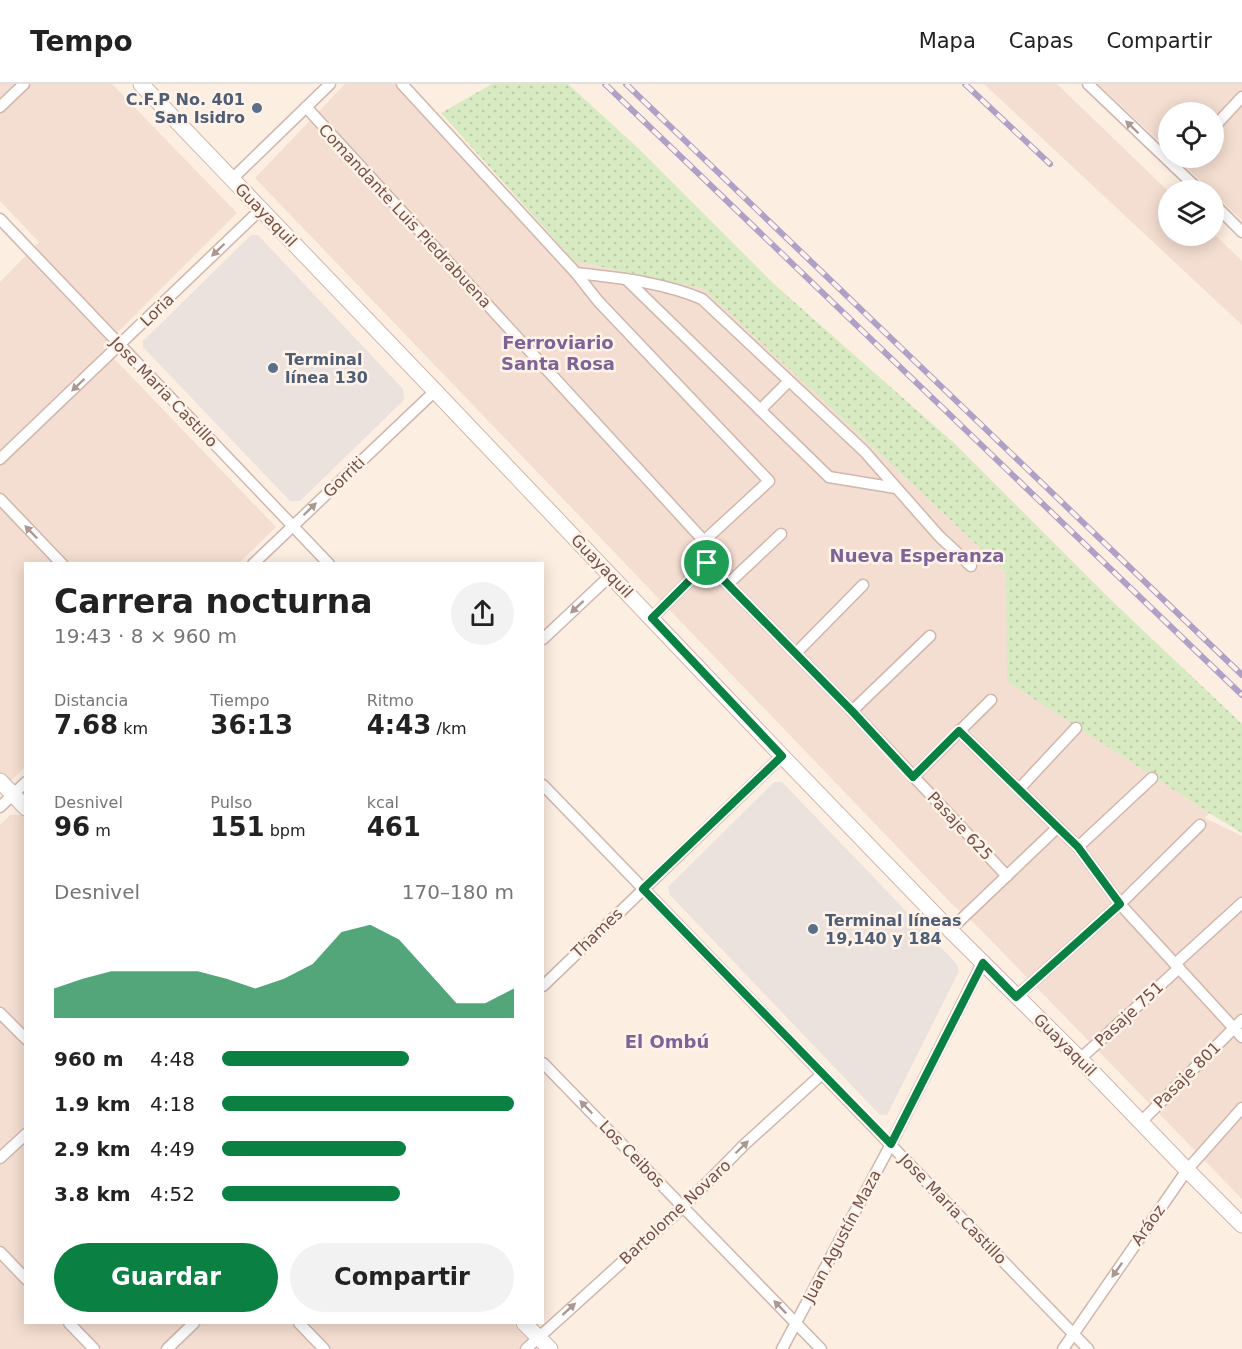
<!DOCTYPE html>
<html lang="es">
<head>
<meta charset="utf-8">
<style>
	body { margin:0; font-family:"DejaVu Sans",sans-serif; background:#f2f2f2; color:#222; height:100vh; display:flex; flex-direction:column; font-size:22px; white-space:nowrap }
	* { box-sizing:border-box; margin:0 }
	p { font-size:20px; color:#767676 }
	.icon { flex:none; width:33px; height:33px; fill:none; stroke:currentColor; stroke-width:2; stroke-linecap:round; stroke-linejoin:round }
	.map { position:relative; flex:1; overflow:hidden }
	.side { position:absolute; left:24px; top:478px; width:520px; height:762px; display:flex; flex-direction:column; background:#fff; border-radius:0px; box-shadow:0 3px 15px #0003 }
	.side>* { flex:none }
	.controls { position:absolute; left:1158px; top:18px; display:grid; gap:12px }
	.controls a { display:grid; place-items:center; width:66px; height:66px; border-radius:50%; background:#fff; box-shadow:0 3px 15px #0003; font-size:30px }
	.pin { position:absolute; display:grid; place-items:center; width:51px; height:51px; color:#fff; margin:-26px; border:3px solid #fff; border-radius:50%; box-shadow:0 2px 6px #0007 }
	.round { display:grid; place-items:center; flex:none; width:63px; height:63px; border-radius:32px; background:#f2f2f2 }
	.headline { display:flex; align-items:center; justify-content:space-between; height:102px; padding:0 30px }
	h1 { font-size:33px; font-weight:800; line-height:45px }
	.figures { display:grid; grid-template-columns:repeat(3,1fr); gap:9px; height:102px; padding:6px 30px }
	.figures div { display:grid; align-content:center }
	.figures b { font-size:26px; font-weight:800 }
	.figures small { font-size:16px; font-weight:400 }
	.figures p { font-size:16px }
	.chart { height:168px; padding:12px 30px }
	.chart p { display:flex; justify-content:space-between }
	.chart svg { width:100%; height:108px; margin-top:6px; fill:#0b8043; opacity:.7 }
	.primary-button { display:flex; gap:12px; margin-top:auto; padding:12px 30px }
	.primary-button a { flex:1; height:69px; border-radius:36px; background:#0b8043; color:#fff; font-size:24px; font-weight:800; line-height:69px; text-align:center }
	.primary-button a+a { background:#f2f2f2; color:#222 }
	ul { padding:0 30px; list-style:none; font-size:20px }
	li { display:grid; grid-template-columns:96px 72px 1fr; align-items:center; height:45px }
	li i { height:15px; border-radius:8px; background:#0b8043 }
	header { display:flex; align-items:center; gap:36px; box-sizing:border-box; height:84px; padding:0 30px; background:#fff; border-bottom:2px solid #e0e0e0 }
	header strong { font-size:28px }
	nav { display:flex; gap:33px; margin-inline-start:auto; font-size:21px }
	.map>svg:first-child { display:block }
	.residential { fill:#f4ded1 }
	.industrial { fill:#ece2dd }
	.grass { fill:url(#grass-dots) }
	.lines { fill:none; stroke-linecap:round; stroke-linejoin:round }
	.street-casing { stroke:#d0b6ac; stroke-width:13 }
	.secondary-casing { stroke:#d3b5a9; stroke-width:17 }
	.street { stroke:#fff; stroke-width:10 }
	.secondary { stroke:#fff; stroke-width:15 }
	.rail-casing { stroke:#afa1c6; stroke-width:6 }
	.rail { stroke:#fff3e9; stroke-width:4; stroke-dasharray:11; stroke-linecap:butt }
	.oneway { fill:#ac9791 }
	.route-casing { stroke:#fff; stroke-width:12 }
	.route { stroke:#0b8043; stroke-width:8 }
	.service-dot { fill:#5c6f8a; stroke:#fff3e9; stroke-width:2 }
	.labels { text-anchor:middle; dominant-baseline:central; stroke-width:5; stroke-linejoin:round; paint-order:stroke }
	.service-label { font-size:16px; font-weight:bold; fill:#4e5e75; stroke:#fff3e9; text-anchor:start }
	.street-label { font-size:16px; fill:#755148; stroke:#fff3e9 }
	.neighbourhood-label { font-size:18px; font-weight:bold; fill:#7e6398; stroke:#fff3e9 }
</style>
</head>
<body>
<header>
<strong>Tempo</strong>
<nav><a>Mapa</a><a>Capas</a><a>Compartir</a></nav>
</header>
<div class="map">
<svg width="1242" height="1265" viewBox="0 0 1242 1265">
	<defs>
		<pattern id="grass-dots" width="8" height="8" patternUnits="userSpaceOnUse" patternTransform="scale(1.5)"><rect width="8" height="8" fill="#d8eac1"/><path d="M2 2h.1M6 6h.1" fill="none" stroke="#bdcaa7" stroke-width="1.8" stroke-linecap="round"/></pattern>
	</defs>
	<rect width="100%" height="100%" fill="#fdeee2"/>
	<g class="residential">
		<polygon points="0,0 112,0 237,129 103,263 276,443 238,480 26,480 25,683 0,707 0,198 39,158 0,117"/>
		<polygon points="345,0 410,0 574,177 704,205 1006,488 1008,597 1209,729 1205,734 1242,752 1242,1115 977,842 952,820 255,94"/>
		<polygon points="984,0 1057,0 1168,107 1168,152 1214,152 1214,150 1242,177 1242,241"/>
		<polygon points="1098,0 1242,0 1242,137 1214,109 1214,106 1211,106 1176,74 1214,74 1214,28 1168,28 1168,66"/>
		<polygon points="10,731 24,731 26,733 26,1239 512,1239 537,1265 0,1265 0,741"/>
	</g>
	<g class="industrial">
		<polygon points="251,151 258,151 403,305 404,316 300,417 290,417 143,263 143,257"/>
		<polygon points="774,698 782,698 956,879 959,887 887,1031 880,1031 670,811 668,803"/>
	</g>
	<polygon class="grass" points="492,0 568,0 638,64 775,201 955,360 1110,515 1242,640 1242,749 1209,729 1007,597 1006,488 704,205 574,177 441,29"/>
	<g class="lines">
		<defs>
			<g id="street">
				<polyline points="402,0 576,189 598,217 769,397 704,457"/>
				<polyline points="1088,0 1199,106"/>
				<polyline points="0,23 24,0"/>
				<polyline points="306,23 704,457 707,479 852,627 1007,792"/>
				<polyline points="1214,43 1242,13"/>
				<polyline points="1175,83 1184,74"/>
				<polyline points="232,95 330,0"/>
				<polyline points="1214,120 1242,148"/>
				<polyline points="0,135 329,480"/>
				<path d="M576 189C618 194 663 198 702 215L864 367 939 452 971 482"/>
				<polyline points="626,195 829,393 896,404"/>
				<polyline points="760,326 789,297"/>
				<polyline points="0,375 260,126"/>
				<polyline points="0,415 62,480"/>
				<polyline points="253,480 435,307"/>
				<polyline points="729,499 781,450"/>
				<polyline points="652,534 707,479"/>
				<polyline points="543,555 611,491"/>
				<polyline points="796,569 863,501"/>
				<polyline points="852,627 930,552"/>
				<polyline points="959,647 1078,763 1120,820 1242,953"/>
				<polyline points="913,693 991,616"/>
				<polyline points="543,701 1088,1265"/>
				<polyline points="1019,705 1076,644"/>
				<polyline points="0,723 26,698"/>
				<polyline points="1078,763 1152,694"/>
				<polyline points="950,846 1058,743"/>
				<polyline points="1175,880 1242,819"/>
				<polyline points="543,902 782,672"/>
				<polyline points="1016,913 1120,820 1200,741"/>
				<polyline points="0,929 26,955"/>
				<polyline points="1080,975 1179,884"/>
				<polyline points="543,979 821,1265"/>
				<polyline points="1141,1038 1242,936"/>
				<polyline points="0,1074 26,1050"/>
				<polyline points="0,1168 26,1195"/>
				<polyline points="69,1239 94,1265"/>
				<polyline points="299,1239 324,1265"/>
				<polyline points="167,1265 194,1239"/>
				<polyline points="526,1265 683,1123 744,1061 822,990"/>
				<polyline points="782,1265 891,1060 983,878"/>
				<polyline points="1063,1265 1187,1086 1242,1024"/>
			</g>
			<g id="secondary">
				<polyline points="141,0 435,307 782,672 950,846 1080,975 1187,1086 1242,1141"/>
				<polyline points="0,697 26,724"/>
				<polyline points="524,1239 550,1265"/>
			</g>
		</defs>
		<use href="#street" class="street-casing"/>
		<use href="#secondary" class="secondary-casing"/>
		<use href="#street" class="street"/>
		<use href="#secondary" class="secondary"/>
		<defs>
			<g id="rail">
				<polyline points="605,0 1242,611"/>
				<polyline points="626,0 1242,591"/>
				<polyline points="965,0 1050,80"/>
			</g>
		</defs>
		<use href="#rail" class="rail-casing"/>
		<use href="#rail" class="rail"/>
	</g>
	<defs><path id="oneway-solid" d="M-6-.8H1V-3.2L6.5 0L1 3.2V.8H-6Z" transform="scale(1.5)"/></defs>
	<g class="oneway">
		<use href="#oneway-solid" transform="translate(1132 43) rotate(-136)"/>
		<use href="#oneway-solid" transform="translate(218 166) rotate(136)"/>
		<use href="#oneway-solid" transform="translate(78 301) rotate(136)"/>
		<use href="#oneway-solid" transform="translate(310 425) rotate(-44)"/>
		<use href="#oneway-solid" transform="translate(31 448) rotate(-134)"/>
		<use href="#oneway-solid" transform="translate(577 523) rotate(137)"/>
		<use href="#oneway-solid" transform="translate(586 1023) rotate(-134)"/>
		<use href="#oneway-solid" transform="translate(742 1063) rotate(-44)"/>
		<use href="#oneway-solid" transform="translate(1117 1186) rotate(125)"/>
		<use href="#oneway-solid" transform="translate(780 1223) rotate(-134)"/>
		<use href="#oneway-solid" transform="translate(569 1225) rotate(-42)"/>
	</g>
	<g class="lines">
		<defs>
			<polygon id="route" points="707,479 852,627 913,693 959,647 1078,763 1120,820 1016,913 983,879 891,1060 643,805 782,672 652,534"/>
		</defs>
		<use href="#route" class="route-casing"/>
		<use href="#route" class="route"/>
	</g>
	<g class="service-dot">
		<circle cx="257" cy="24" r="6"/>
		<circle cx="273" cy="284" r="6"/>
		<circle cx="813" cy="845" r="6"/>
	</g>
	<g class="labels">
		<g class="service-label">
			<text x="245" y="15" text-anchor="end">C.F.P No. 401<tspan x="245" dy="18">San Isidro</tspan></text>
			<text x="285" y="275">Terminal<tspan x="285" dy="18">línea 130</tspan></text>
			<text x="825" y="836">Terminal líneas<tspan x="825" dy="18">19,140 y 184</tspan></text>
		</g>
		<g class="street-label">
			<text transform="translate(266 131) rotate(46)">Guayaquil</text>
			<text transform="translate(405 132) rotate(47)">Comandante Luis Piedrabuena</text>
			<text transform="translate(157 226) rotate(-44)">Loria</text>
			<text transform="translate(164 308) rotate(46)">Jose Maria Castillo</text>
			<text transform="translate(344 393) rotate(-44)">Gorriti</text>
			<text transform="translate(602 482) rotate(46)">Guayaquil</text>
			<text transform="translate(960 742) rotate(47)">Pasaje 625</text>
			<text transform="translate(597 849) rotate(-44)">Thames</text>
			<text transform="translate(1129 930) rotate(-43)">Pasaje 751</text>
			<text transform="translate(1065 961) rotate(45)">Guayaquil</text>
			<text transform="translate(1187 991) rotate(-45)">Pasaje 801</text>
			<text transform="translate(632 1070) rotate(46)">Los Ceibos</text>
			<text transform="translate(953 1125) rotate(46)">Jose Maria Castillo</text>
			<text transform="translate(675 1128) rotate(-43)">Bartolome Novaro</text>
			<text transform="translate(1148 1141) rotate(-55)">Aráoz</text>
			<text transform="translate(842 1152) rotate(-62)">Juan Agustín Maza</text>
		</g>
		<g class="neighbourhood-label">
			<text x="558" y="258">Ferroviario<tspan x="558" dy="21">Santa Rosa</tspan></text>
			<text x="917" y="471">Nueva Esperanza</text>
			<text x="667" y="957">El Ombú</text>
		</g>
	</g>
</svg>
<div class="controls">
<a><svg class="icon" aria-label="locate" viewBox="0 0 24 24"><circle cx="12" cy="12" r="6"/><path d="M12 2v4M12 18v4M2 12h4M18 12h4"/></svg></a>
<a><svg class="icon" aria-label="layers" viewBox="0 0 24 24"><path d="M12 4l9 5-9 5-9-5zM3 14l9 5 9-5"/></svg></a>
</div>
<div class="pin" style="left:707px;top:479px;background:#1e9e55"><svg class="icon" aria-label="arrive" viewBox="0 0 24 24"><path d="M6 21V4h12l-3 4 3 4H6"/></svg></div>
<section class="side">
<div class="headline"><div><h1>Carrera nocturna</h1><p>19:43 · 8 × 960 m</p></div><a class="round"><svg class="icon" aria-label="share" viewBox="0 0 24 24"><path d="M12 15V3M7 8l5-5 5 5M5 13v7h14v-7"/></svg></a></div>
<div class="figures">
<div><p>Distancia</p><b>7.68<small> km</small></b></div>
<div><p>Tiempo</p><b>36:13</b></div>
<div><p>Ritmo</p><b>4:43<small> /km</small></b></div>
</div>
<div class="figures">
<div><p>Desnivel</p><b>96<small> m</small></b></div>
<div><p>Pulso</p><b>151<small> bpm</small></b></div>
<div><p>kcal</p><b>461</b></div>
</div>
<div class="chart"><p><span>Desnivel</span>170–180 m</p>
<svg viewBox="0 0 160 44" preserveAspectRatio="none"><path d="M0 44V32L10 28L20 25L30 25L40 25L50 25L60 28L70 32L80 28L90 22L100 9L110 6L120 12L130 25L140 38L150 38L160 32V44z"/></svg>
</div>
<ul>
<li><b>960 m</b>4:48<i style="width:64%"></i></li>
<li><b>1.9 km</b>4:18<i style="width:100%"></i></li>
<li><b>2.9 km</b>4:49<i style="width:63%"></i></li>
<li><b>3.8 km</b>4:52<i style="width:61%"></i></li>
</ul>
<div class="primary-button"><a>Guardar</a><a>Compartir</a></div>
</section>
</div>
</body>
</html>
